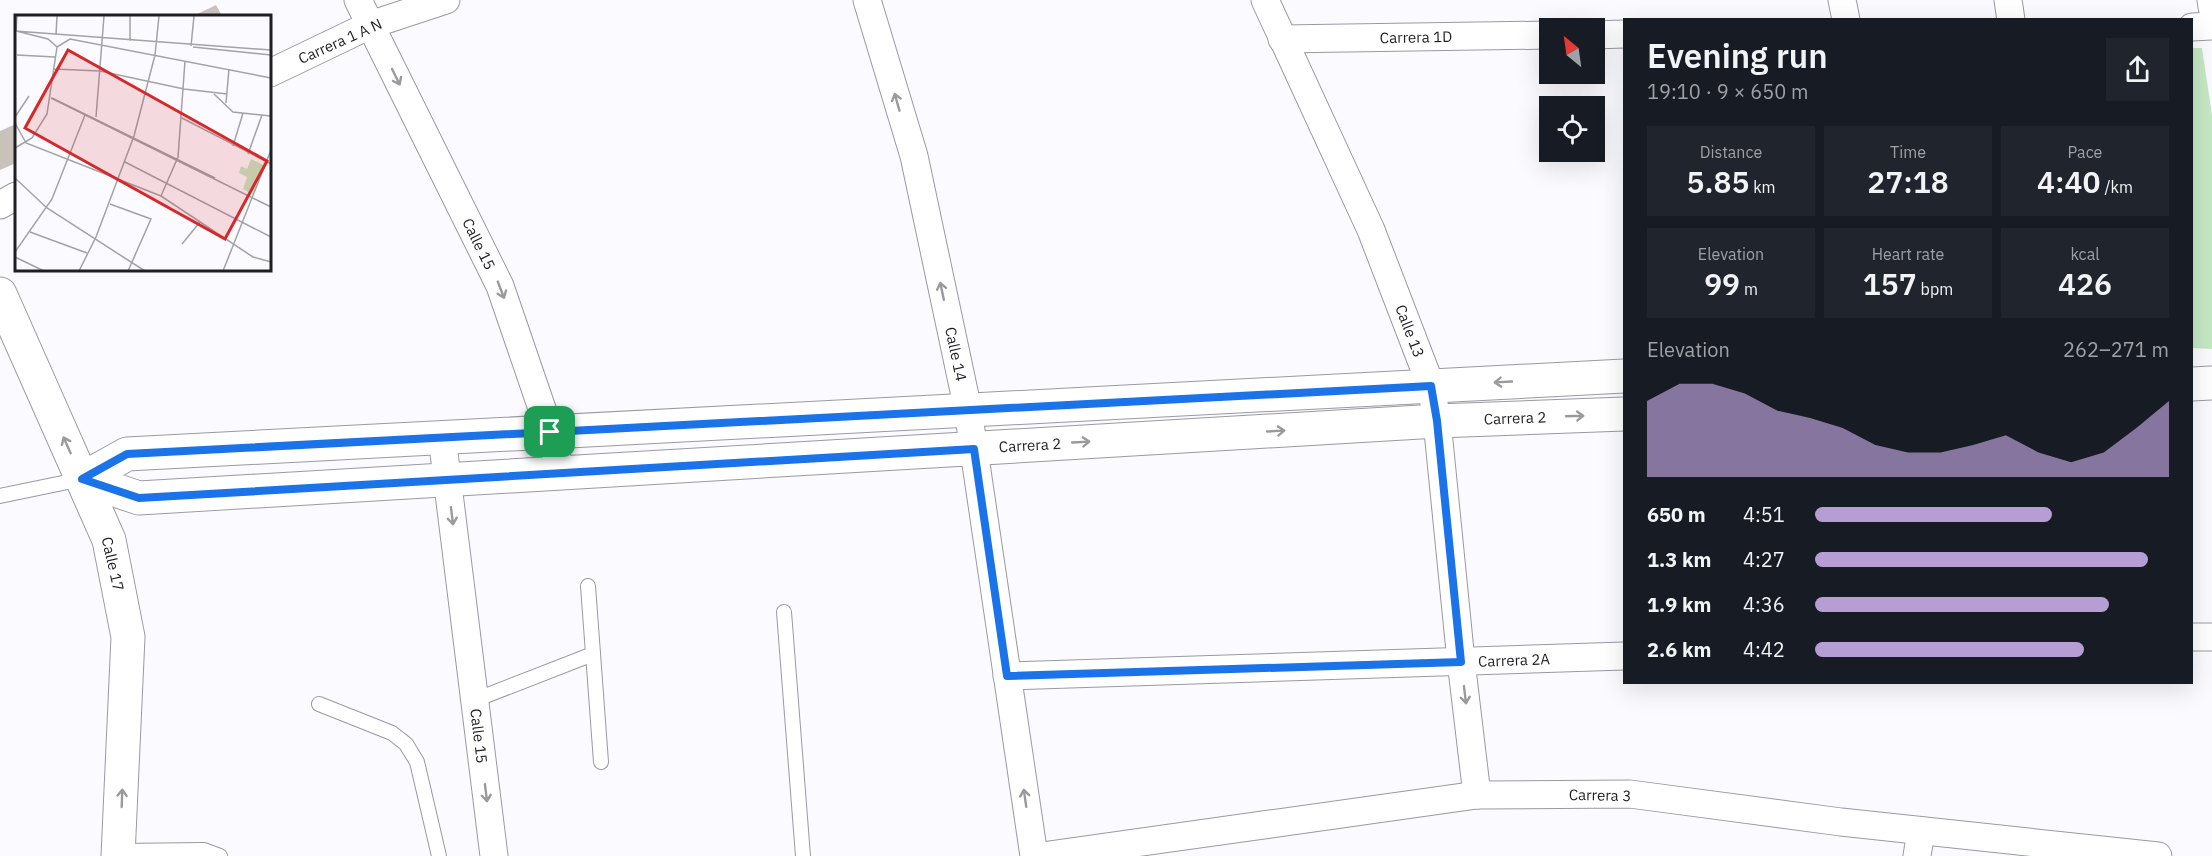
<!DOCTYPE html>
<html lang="en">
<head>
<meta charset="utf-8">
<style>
	body { margin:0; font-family:"IBM Plex Sans",sans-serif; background:#20242c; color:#f1f3f6; height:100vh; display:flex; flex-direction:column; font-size:22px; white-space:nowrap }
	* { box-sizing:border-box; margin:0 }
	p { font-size:20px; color:#9ea1a6 }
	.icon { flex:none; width:33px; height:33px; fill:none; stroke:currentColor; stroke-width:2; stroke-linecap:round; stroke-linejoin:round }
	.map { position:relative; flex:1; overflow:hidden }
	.details { position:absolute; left:1623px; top:18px; width:570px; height:666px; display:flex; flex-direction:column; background:#171b24; border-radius:0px; box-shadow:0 6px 24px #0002 }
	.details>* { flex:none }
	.needle { width:39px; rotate:331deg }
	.tools { position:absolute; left:1539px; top:18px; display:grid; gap:12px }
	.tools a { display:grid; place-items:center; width:66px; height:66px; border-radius:0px; background:#171b24; box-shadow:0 6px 24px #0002; font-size:30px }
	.pin { position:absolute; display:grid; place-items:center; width:51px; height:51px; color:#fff; margin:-26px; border-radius:12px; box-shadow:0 3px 9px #0006 }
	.round { display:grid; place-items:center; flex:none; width:63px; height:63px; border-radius:0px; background:#20242c }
	.overview { display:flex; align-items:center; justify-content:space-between; height:102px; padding:0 24px }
	h1 { font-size:33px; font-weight:600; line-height:45px }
	.metrics { display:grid; grid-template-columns:repeat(3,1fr); gap:9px; height:102px; padding:6px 24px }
	.metrics div { display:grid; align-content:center; border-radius:0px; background:#20242c; text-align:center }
	.metrics b { font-size:30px; font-weight:600 }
	.metrics small { font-size:16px; font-weight:400 }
	.metrics p { font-size:16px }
	.chart { height:168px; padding:12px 24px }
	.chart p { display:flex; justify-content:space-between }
	.chart svg { width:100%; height:108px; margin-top:6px; fill:#b69dd3; opacity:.7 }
	ul { padding:0 24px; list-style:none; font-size:20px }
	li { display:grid; grid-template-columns:96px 72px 1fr; align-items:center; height:45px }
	li i { height:15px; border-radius:8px; background:#b69dd3 }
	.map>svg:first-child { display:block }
	.green { fill:#c5e8c4 }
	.building { fill:#c9c2ba }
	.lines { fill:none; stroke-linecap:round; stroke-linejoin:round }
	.lane-casing { stroke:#9999a3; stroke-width:16 }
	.street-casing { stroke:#9999a3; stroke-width:29 }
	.secondary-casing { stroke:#9999a3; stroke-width:35 }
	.lane { stroke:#fff; stroke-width:14 }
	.street { stroke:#fff; stroke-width:27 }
	.secondary { stroke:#fff; stroke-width:33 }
	.oneway { stroke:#9a9a9c }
	.route-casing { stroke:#fff; stroke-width:12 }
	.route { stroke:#1a73e8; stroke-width:8 }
	.labels { text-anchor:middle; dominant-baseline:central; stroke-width:5; stroke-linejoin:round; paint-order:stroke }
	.street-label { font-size:15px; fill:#1f1f23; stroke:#fff }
	.inset-road { fill:none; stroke:#a2a2a7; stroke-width:1.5 }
	.view { fill:#d62828; fill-opacity:0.15; stroke:#d62828; stroke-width:3 }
	.inset-edge { fill:none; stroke:#1f1f23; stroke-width:3 }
</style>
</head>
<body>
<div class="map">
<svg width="2212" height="856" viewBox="0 0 2212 856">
	<rect width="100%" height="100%" fill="#fafaff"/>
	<polygon class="green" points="2192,48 2202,48 2212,115 2212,349 2192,348"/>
	<g class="building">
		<polygon points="216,5 222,16 193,16"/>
		<polygon points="16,124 16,163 0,170 0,131"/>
	</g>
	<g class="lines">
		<defs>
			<g id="lane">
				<polyline points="0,496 82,479"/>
				<polyline points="588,586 601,762"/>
				<polyline points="784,612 803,856"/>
				<polyline points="475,700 593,654"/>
				<polyline points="319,704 392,733 406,744 417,762 439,856"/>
				<polyline points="120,851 204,850 220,856"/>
			</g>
			<g id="street">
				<polyline points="358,0 500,286 550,432 561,473"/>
				<polyline points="867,0 914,156 968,410 1034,856"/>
				<polyline points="1265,0 1371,230 1431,386 1437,421 1461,661 1477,795"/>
				<polyline points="1842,0 1846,20"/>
				<polyline points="2008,0 2011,20"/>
				<polyline points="2211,0 2212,7"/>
				<polyline points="2192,27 2212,26"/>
				<polyline points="1594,35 1624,34"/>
				<polyline points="1282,39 1550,35"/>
				<polyline points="270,73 370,25 446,0"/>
				<polyline points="0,205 16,196"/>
				<polyline points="442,437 494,856"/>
				<polyline points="2192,637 2212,637"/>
				<polyline points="1007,676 1624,656"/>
				<polyline points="1042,856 1477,795 1630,794 1841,822 2158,856"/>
				<polyline points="1917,856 1921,831"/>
			</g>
			<g id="secondary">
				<polyline points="0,294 109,540 128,637 118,856"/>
				<polyline points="2192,384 2212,383"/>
				<polyline points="82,479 127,454 1624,376"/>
				<polyline points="82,479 139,498 1437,421 1624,414"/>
			</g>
		</defs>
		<use href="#lane" class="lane-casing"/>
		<use href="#street" class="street-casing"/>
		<use href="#secondary" class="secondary-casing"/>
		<use href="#lane" class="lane"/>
		<use href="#street" class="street"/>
		<use href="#secondary" class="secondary"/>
	</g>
	<defs><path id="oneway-shaft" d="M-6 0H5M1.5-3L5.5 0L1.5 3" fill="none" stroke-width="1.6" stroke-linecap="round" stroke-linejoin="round" transform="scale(1.5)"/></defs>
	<g class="oneway">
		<use href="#oneway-shaft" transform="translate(396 77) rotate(64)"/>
		<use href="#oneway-shaft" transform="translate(897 102) rotate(-106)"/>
		<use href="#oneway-shaft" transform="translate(501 290) rotate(69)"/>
		<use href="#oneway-shaft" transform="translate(942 291) rotate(-102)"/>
		<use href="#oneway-shaft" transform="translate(1503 382) rotate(177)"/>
		<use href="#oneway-shaft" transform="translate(1575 416) rotate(-2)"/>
		<use href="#oneway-shaft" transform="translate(1276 431) rotate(-3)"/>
		<use href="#oneway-shaft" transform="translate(1081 442) rotate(-3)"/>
		<use href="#oneway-shaft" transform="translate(67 445) rotate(-114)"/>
		<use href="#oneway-shaft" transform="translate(452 516) rotate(83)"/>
		<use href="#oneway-shaft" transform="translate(1465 695) rotate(83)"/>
		<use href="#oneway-shaft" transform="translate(486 793) rotate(83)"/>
		<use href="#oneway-shaft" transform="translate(122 798) rotate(-88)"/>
		<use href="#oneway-shaft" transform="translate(1025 798) rotate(-98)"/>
	</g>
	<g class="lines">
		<defs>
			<polygon id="route" points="1431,386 1437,421 1461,662 1007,676 974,449 139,498 82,479 127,454"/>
		</defs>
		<use href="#route" class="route-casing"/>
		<use href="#route" class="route"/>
	</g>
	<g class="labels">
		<g class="street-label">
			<text transform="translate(1416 37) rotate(-1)">Carrera 1D</text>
			<text transform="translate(340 41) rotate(-24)">Carrera 1 A N</text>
			<text transform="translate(479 244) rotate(64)">Calle 15</text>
			<text transform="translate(1410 331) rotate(69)">Calle 13</text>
			<text transform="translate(956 354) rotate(78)">Calle 14</text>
			<text transform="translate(1515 418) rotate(-2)">Carrera 2</text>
			<text transform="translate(1030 445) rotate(-3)">Carrera 2</text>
			<text transform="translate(113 564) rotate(77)">Calle 17</text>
			<text transform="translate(1514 660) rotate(-2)">Carrera 2A</text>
			<text transform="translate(479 736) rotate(83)">Calle 15</text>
			<text transform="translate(1600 795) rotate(1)">Carrera 3</text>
		</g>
	</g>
	<g transform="translate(15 15)">
		<rect width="256" height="256" fill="#fafaff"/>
		<path d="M236 144 249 150 238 180 228 174 232 162 224 158 226 151 232 154Z" fill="#c5e8c4"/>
		<path class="inset-road" d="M2 1 1 16 33 24 42 32M0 16 256 35M41 20 42 1M115 26V1M176 31 179 1M42 32 55 24 256 63M178 32 256 40M2 40 40 42M39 54 85 56 169 74 212 79M199 79 218 97 256 101M36 83 256 192M37 83 200 163M211 88 214 54M0 102 14 81M81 102 89 1M167 103 256 149M0 108 11 128 146 181 238 242 256 247M218 131 228 98M0 133 17 123 32 99 42 32M233 139 247 100M110 147 256 222M0 163 32 193 130 256M146 181 163 142 170 46M95 189 136 204 113 256M15 217 72 238M167 229 185 207M0 237 37 184 70 100M0 242 29 256M64 256 81 222 119 121 140 40 144 1M208 256 256 135"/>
		<path class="view" d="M53 35 252 146 210 224 10 113Z"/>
		<rect width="256" height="256" class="inset-edge"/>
	</g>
</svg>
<div class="tools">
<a><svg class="needle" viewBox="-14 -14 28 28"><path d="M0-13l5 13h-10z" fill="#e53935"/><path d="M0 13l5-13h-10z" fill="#9ea1a6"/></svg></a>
<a><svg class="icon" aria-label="locate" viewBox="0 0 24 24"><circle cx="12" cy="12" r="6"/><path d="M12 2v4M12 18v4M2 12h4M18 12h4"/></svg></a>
</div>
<div class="pin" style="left:550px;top:432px;background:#1e9e55"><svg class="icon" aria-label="arrive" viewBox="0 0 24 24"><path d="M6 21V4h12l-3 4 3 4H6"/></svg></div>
<section class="details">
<div class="overview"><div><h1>Evening run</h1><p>19:10 · 9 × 650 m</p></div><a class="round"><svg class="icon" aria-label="share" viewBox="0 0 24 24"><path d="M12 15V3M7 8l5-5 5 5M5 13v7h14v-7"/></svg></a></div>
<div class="metrics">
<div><p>Distance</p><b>5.85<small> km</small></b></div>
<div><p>Time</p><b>27:18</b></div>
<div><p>Pace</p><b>4:40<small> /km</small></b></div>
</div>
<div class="metrics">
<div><p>Elevation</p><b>99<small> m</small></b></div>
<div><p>Heart rate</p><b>157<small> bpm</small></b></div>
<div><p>kcal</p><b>426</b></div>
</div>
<div class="chart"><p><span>Elevation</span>262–271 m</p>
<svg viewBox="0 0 160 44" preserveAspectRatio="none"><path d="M0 44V13L10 6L20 6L30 10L40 17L50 20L60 24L70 31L80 34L90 34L100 31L110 27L120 34L130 38L140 34L150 24L160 13V44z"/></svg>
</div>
<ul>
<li><b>650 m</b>4:51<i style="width:67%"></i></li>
<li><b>1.3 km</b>4:27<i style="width:94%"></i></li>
<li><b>1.9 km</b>4:36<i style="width:83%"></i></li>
<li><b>2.6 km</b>4:42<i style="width:76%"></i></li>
</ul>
</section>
</div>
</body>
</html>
